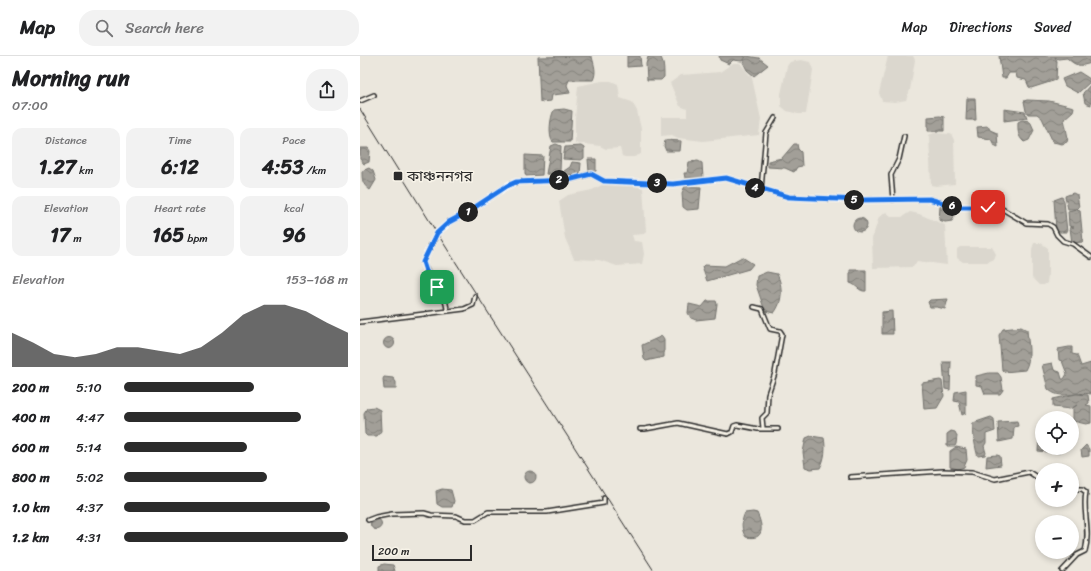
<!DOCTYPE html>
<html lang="en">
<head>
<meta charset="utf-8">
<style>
	body { margin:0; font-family:Sriracha,"Noto Sans Bengali",sans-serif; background:#f2f2f2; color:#202124; height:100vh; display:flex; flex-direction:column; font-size:15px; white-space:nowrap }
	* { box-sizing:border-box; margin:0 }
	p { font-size:13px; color:#757577 }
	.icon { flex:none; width:22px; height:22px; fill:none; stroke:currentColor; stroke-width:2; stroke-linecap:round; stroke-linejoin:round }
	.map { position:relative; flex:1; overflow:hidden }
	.details { display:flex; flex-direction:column; background:#fff; width:360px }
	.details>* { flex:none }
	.tools { position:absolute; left:675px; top:355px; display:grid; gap:8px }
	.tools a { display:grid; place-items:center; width:44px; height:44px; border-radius:50%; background:#fff; box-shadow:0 2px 6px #0003; font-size:20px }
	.scale { position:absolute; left:12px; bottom:10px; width:100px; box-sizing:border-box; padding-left:4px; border:2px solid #2b2b2b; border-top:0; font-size:11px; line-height:14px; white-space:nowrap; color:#2b2b2b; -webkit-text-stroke:3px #f7f3e8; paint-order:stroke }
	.pin { position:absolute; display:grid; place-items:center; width:34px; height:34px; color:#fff; margin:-17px; border-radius:8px; box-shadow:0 2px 6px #0006 }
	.km { position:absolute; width:20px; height:20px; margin:-10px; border-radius:50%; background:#222; color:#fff; font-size:11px; line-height:20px; text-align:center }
	.round { display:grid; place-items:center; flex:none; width:42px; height:42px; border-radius:16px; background:#f2f2f2 }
	.head { display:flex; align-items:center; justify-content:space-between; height:68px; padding:0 12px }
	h1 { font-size:22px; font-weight:700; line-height:30px }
	.metrics { display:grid; grid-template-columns:repeat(3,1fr); gap:6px; height:68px; padding:4px 12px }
	.metrics div { display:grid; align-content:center; border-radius:10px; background:#f2f2f2; text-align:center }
	.metrics b { font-size:20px; font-weight:700 }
	.metrics small { font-size:11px; font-weight:400 }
	.metrics p { font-size:11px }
	.chart { height:112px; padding:8px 12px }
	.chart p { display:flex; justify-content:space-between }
	.chart svg { width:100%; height:72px; margin-top:4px; fill:#2b2b2b; opacity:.7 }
	ul { padding:0 12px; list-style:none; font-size:13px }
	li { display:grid; grid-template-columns:64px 48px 1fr; align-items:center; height:30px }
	li i { height:10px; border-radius:5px; background:#2b2b2b }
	header { display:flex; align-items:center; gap:24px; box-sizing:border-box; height:56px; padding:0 20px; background:#fff; border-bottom:1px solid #e0e0e0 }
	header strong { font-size:19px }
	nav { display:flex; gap:22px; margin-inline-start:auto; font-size:14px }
	.search { width:280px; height:36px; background:#f2f2f2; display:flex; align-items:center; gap:10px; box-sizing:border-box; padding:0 14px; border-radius:16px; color:#757577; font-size:15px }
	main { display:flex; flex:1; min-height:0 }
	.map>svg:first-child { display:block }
	.built { fill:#dbd7ce }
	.water { fill:url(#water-waves); stroke:#72716c }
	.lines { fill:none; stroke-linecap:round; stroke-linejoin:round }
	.street-casing { stroke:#2b2b2b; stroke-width:6 }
	.street { stroke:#f7f3e8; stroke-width:3 }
	.rail { stroke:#2b2b2b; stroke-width:1 }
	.route-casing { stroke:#fff; stroke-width:8 }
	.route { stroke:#1a73e8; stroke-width:5 }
	.poi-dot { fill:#2b2b2b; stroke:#f7f3e8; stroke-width:1.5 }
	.labels { text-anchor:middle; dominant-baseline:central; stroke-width:3; stroke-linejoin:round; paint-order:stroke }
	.poi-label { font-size:15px; fill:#2b2b2b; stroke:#f7f3e8; text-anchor:start }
</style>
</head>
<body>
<header>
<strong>Map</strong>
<div class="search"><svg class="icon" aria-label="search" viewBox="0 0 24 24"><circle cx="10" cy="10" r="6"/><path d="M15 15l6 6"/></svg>Search here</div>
<nav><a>Map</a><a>Directions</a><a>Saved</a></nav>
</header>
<main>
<section class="details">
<div class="head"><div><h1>Morning run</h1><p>07:00</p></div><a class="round"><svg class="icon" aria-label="share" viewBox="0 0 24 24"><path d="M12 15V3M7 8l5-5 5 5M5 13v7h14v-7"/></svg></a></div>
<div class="metrics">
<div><p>Distance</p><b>1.27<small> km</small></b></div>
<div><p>Time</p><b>6:12</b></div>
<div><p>Pace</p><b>4:53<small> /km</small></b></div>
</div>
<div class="metrics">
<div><p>Elevation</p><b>17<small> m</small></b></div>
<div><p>Heart rate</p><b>165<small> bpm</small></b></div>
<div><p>kcal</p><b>96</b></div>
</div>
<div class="chart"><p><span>Elevation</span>153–168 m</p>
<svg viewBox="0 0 160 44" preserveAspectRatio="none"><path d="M0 44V23L10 29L20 36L30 38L40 36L50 32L60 32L70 34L80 36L90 32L100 23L110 12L120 6L130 6L140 10L150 17L160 23V44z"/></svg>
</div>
<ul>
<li><b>200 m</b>5:10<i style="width:58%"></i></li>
<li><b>400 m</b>4:47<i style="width:79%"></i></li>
<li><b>600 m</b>5:14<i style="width:55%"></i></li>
<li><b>800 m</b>5:02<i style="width:64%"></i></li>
<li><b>1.0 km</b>4:37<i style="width:92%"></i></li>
<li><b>1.2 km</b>4:31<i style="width:100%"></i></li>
</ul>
</section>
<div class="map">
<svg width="731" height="515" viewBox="0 0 731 515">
	<defs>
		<pattern id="water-waves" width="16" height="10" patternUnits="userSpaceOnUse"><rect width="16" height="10" fill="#a29f98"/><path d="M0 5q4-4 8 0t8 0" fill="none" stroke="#84827c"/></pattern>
	</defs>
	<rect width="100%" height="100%" fill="#ebe7dd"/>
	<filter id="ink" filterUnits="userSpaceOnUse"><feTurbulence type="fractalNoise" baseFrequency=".025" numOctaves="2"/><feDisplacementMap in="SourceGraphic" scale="8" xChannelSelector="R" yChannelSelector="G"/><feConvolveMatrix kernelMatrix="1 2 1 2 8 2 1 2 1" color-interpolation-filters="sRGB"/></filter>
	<g filter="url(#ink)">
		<g class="built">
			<polygon points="528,0 553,0 555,4 550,34 546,44 535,46 522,45 519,37"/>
			<polygon points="441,4 450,6 453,14 446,58 438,58 427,55 421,50 421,38 427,10 430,6"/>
			<polygon points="373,7 380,7 392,22 401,63 399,79 343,85 318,82 312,79 301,80 301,61 327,61 327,53 320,50 310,27 321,19 360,16"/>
			<polygon points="242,25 251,25 258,28 260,42 272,46 277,55 281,73 281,98 274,101 265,101 262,100 260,92 246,93 240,90 215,87 215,63 218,30"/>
			<polygon points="574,77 591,78 594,84 595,128 576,130 571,129 569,79"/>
			<polygon points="244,128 270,128 283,132 286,175 284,178 272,179 274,185 282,186 284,198 282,208 257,210 239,204 214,203 205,182 199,145 208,139 232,134"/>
			<polygon points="526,156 532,161 542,161 550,156 559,158 585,169 587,209 557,205 553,211 513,212 512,183 519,161"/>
			<polygon points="674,187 681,187 688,192 688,218 687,227 684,229 679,229 672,222 672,193"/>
			<polygon points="600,191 632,191 636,198 634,203 628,206 603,206 597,202 597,193"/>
		</g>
		<g class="water">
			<path d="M227 0 232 1C234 9 237 16 233 24H209L207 29 210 37 192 39 191 45 180 46 178 1Z"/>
			<polygon points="267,0 280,0 281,10 267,11"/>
			<path d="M291 0H300C304 6 304 14 304 21L301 24H287L286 8 288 1Z"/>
			<polygon points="359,0 385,0 382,5 373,4 369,8 360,4"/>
			<polygon points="386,0 399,2 408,9 394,20 387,14 383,6"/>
			<path d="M639 0H731V7C719 11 716 10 707 2L698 3 695 1 697 5 696 24 671 32 669 31 666 24 657 22 656 17H649L646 22H642Z"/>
			<polygon points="719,16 730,23 730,26 718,37 705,30 702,23"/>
			<polygon points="731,28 731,49 725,47 723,37"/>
			<polygon points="607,42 615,42 616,64 606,64"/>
			<polygon points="667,44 689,45 714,51 713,55 704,63 708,82 707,86 702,88 693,86 682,62 677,58 668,58 666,55 664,45"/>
			<path d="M204 53 212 55 210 86H193C188 81 190 61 194 54Z"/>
			<polygon points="644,53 665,56 667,62 644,65"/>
			<polygon points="580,60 584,61 584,75 568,75 568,61"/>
			<path d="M662 64 670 65 674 74 669 84 664 86C657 80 658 73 658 66Z"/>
			<polygon points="628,70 630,74 637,77 638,91 634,89 631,83 618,81 617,71"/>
			<polygon points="305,84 321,85 320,95 306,95 304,90"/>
			<polygon points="196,88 201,90 200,115 199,119 186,118 191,90"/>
			<polygon points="434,88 437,88 438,93 441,96 442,110 437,111 434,116 425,112 408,111 408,105 422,102"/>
			<polygon points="221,90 224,92 224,102 221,104 203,103 205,91"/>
			<polygon points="0,92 8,92 10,95 9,106 4,108 0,103"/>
			<polygon points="165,99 183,100 182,119 166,120 165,117"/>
			<polygon points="228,103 236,103 236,115 232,117 229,116"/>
			<polygon points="338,105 342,107 343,122 325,122 324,117 327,117 329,106"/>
			<polygon points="212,106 221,107 220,118 205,119 204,115 210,111"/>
			<path d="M9 112 13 115 16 124 10 134C2 128 2 124 2 115Z"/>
			<polygon points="325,130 341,131 339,153 327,154 323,151 322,137"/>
			<polygon points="713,137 717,139 719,151 717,153 720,154 723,186 712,187 710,172 714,171 709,170 708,155 716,153 708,153 705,140"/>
			<polygon points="702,141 704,145 707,176 697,176 696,174 694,144"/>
			<polygon points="582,148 592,152 594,161 592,165 585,166 579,164 580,151"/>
			<circle cx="500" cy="169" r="7"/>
			<polygon points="382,201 393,208 389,213 347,225 342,211 344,209 365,210"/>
			<path d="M490 214H506V235C499 236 497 229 490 227Z"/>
			<path d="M407 216 417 218C423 230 423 246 414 257L405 255 396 229 397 220Z"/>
			<polygon points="588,243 585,253 577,251 570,251 568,246 570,244"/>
			<polygon points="347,245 356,245 357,248 355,262 336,264 331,262 328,257 329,248 342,251"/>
			<polygon points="532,255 533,278 522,278 522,256"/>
			<path d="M661 271 667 274C668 287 672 302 665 314L644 316 642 314 639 279 643 273Z"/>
			<polygon points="302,280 304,283 304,301 286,305 284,303 282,289"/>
			<circle cx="29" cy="287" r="5.5"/>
			<path d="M709 291H712V298L717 299 721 310 731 307V338C716 335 700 345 688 333L682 309 692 307 694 314 700 316 702 323H704L707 318 702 305 699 304 698 293Z"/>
			<polygon points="583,306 591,306 590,334 585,333"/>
			<polygon points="629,317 638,317 641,321 643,334 640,338 625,338 622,330 616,329 616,320"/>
			<polygon points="24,321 33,322 36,326 36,333 24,333 23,323"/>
			<polygon points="580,324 582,325 584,340 577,352 564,353 562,327"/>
			<polygon points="606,334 606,357 602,359 599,346 594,345 595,336"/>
			<polygon points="716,338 728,339 729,347 726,349 731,350 731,367 726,368 713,365 713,352 717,349 710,353 693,351 693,343"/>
			<polygon points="7,352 14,351 20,354 21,375 17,380 7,380 5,378 4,357"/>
			<path d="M631 361 634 363 635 375 626 378V387L624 390 626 397 625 399 618 400C616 398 612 371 613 367Z"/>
			<polygon points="657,365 658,370 654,371 653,383 639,386 638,366"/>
			<polygon points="682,371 682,392 701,392 700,397 678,395 679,380 677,375"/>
			<polygon points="591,375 595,376 597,380 596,388 595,390 587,390 587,378"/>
			<path d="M451 380 464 382C466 392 465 403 460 412L451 413 445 411 443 396 446 382Z"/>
			<polygon points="726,389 729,393 729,400 722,401 721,394"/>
			<polygon points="596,391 606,393 607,404 604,411 598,413 590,411 590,395"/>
			<polygon points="637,399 640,400 641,409 626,411 627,400"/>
			<circle cx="170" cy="421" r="6"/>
			<polygon points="82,433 91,434 94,445 92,451 82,451 77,448 76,435"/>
			<path d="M393 456 397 457C403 470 405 485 386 481 381 475 381 464 385 457Z"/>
			<circle cx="16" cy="468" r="5.5"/>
			<polygon points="24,508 33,509 35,515 19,515 19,510"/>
		</g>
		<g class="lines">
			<defs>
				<g id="street">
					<polyline points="0,45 14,39"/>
					<polyline points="401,133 406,77 415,62"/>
					<polyline points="533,144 531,119 539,103 544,80"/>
					<polyline points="394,251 402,253 410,273 420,275 422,278 415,317 408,338 407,357 402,362 403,372"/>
					<path d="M87 255C87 237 68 223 63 206L77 177 89 166 106 157 147 130 156 126 208 124 231 118 244 125 313 128 366 122 429 141 500 144 569 143 598 151H639L666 167 688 168 693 171 697 179 703 185 713 188 731 201"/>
					<polyline points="0,266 104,253 113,249 115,240"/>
					<polyline points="280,373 285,373 318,367 368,378 372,376 374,370 377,369 398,373 418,373"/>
					<polyline points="490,421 583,415 612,416 635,423 669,416 678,422 682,433"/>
					<polyline points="8,464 16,461 32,458 64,457 71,459 96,460 105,464 115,464 128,456 187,456 244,447 244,442"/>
					<path d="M702 515 717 499 725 495C731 475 722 455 726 436L722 433H712"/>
				</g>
			</defs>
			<use href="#street" class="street-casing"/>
			<use href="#street" class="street"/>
			<polyline class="rail" points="0,53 77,177 294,515"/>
		</g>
	</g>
	<g class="lines" filter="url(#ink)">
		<defs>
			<polyline id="route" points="77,231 66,215 63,206 77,177 89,166 106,157 147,130 156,126 208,124 231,118 244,125 313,128 366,122 429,141 500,144 569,143 598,151 628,151"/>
		</defs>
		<use href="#route" class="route-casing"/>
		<use href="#route" class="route"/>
	</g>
	<rect class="poi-dot" x="33" y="115" width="10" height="10" rx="2"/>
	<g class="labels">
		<g class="poi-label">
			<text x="47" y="120">কাঞ্চননগর</text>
		</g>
	</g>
</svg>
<div class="tools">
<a><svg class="icon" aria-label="locate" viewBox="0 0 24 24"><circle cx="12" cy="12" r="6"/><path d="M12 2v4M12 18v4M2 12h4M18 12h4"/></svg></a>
<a>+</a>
<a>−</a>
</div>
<div class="scale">200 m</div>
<div class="pin" style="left:77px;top:231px;background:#1e9e55"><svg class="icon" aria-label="arrive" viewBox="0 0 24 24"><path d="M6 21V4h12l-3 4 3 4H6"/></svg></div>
<div class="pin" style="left:628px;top:151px;background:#d93025"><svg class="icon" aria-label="check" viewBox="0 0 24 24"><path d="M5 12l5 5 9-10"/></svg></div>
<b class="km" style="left:108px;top:156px">1</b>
<b class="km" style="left:199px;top:124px">2</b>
<b class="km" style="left:297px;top:127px">3</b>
<b class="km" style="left:395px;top:132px">4</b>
<b class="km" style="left:494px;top:144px">5</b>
<b class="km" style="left:592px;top:150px">6</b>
</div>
</main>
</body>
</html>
